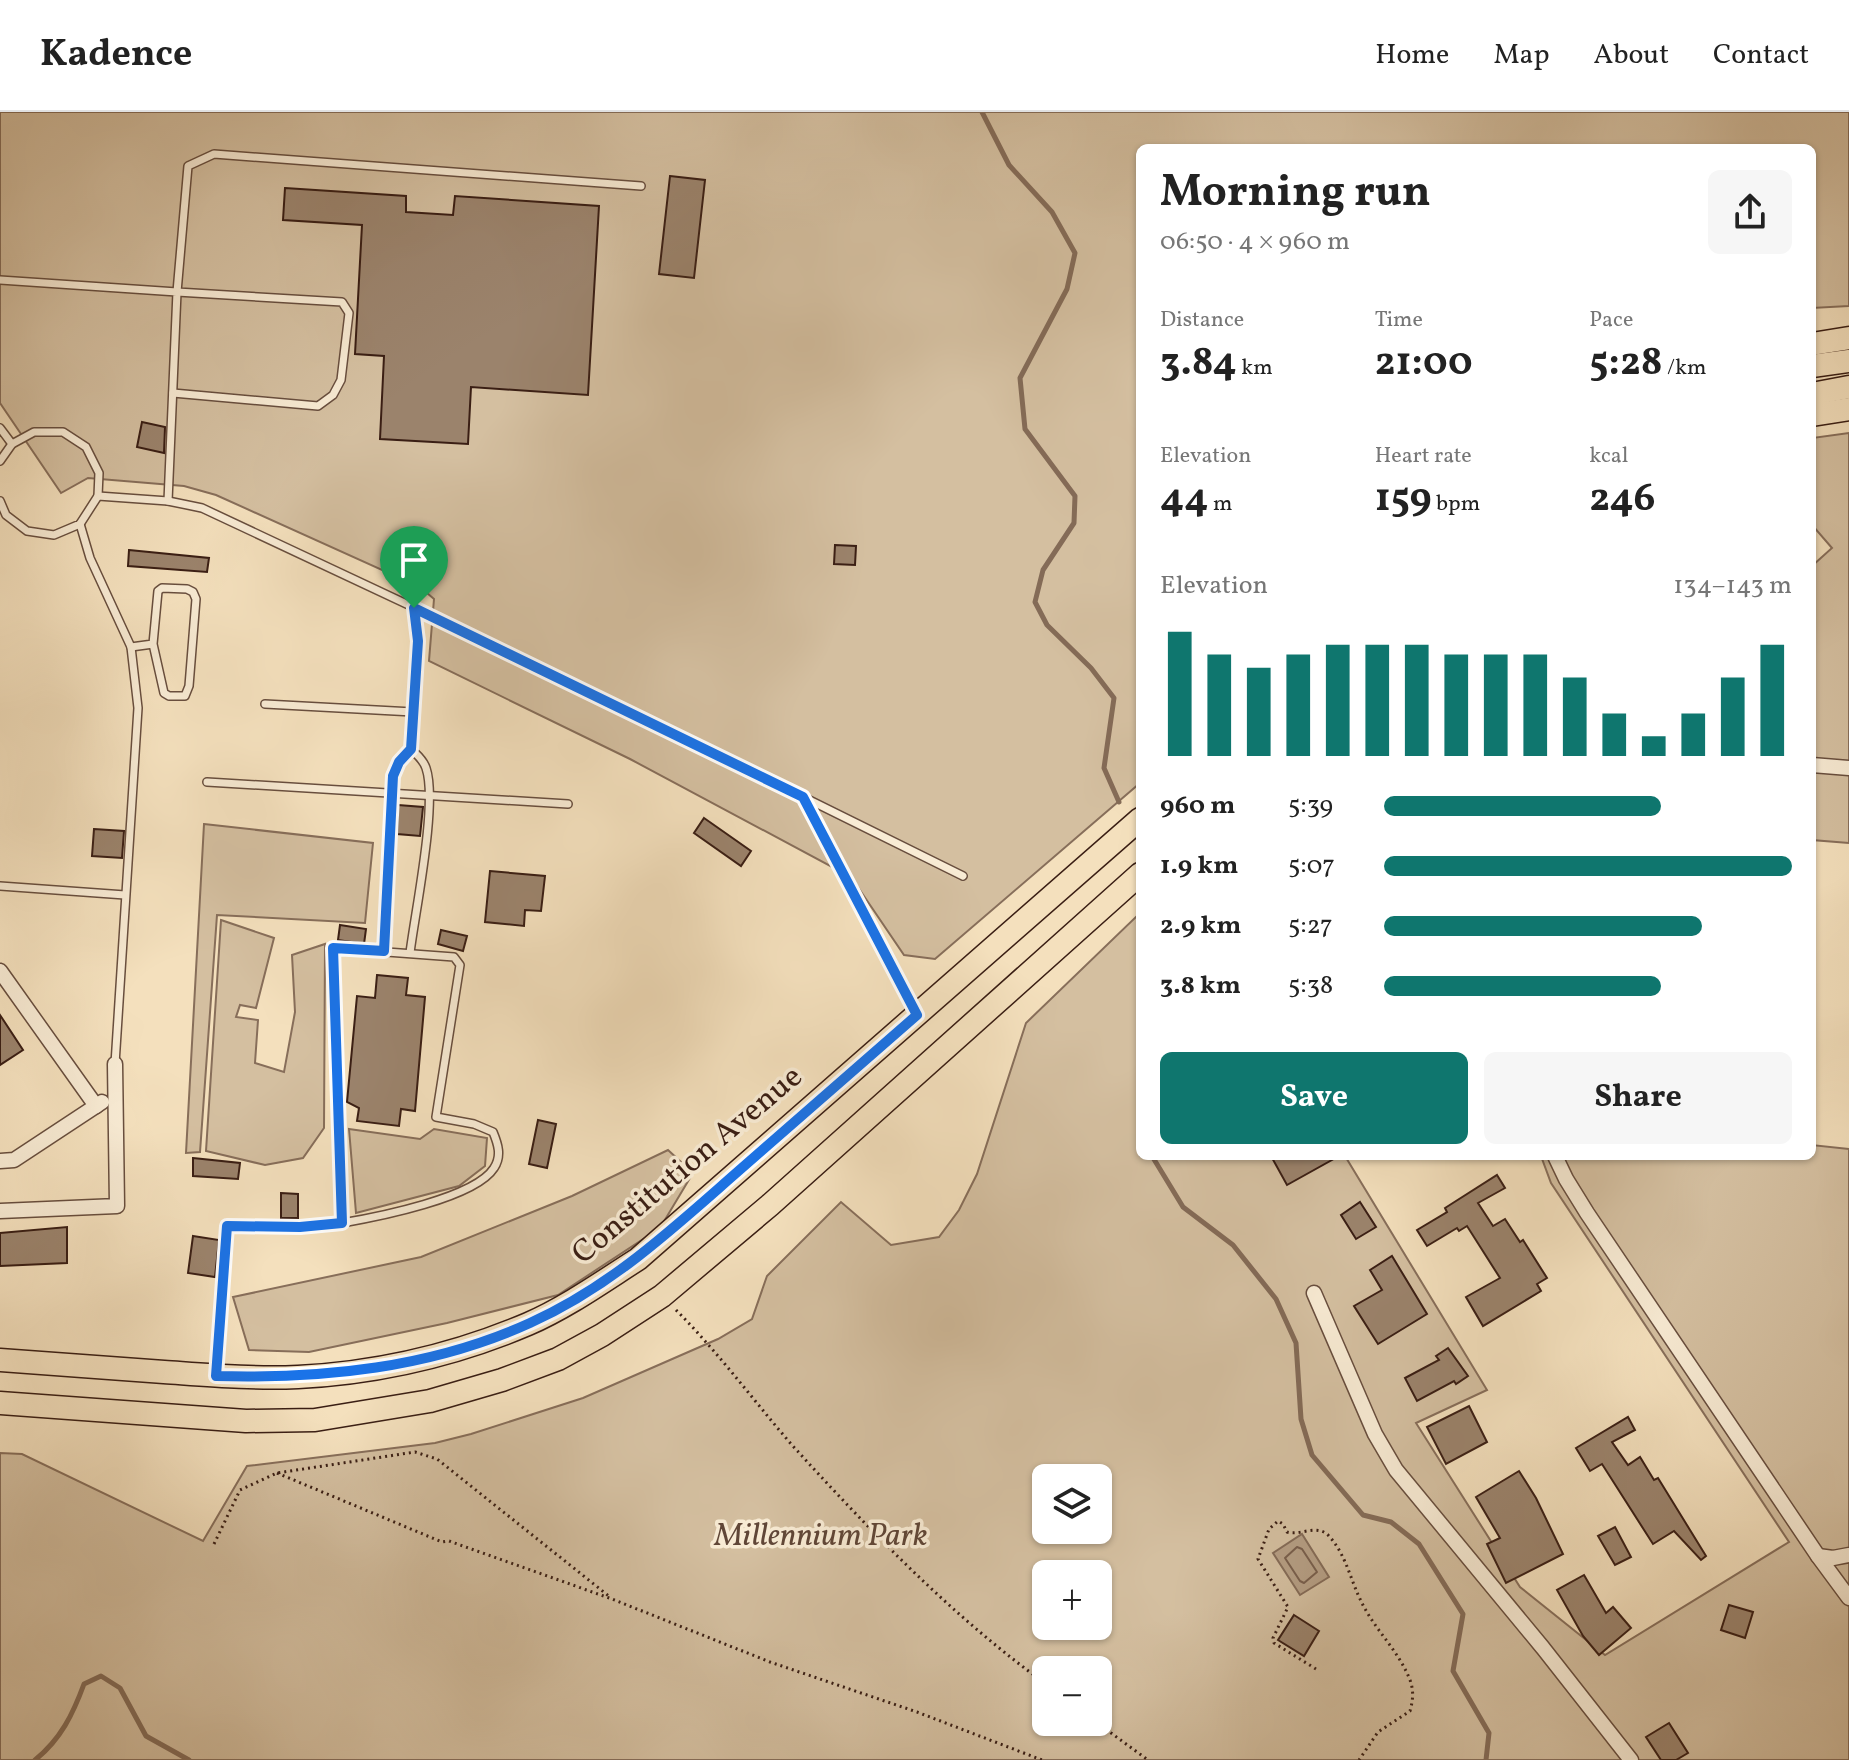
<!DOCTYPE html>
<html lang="en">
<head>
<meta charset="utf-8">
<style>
	body { margin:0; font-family:Vollkorn,serif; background:#f6f6f6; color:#222; height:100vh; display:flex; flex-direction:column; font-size:30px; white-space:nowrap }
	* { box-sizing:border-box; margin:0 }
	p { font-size:26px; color:#767676 }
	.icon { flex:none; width:44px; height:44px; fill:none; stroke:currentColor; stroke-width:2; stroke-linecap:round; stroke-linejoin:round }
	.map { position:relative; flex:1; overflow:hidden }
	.details { position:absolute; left:1136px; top:32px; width:680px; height:1016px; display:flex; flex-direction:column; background:#fff; border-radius:12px; box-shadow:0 2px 6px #0004 }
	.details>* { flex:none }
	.controls { position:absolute; left:1032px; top:1352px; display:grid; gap:16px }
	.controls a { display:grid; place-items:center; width:80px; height:80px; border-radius:12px; background:#fff; box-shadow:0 2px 6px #0004; font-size:40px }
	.pin { position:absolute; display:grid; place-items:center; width:68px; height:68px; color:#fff; margin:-82px -34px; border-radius:50% 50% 50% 0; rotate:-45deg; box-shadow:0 0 8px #0007 }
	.pin .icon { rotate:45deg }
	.round { display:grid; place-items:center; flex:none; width:84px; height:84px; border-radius:12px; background:#f6f6f6 }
	.headline { display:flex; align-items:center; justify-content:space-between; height:136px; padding:0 24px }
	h1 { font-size:44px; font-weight:700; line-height:60px }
	.figures { display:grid; grid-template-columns:repeat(3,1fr); gap:12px; height:136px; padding:8px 24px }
	.figures div { display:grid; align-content:center }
	.figures b { font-size:40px; font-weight:700 }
	.figures small { font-size:22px; font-weight:400 }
	.figures p { font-size:22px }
	.chart { height:224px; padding:16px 24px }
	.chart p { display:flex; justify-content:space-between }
	.chart svg { width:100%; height:144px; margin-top:8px; stroke:#0f766e; stroke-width:6 }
	.primary-button { display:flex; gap:16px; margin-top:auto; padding:16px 24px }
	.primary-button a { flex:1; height:92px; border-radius:12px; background:#0f766e; color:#fff; font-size:32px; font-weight:700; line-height:92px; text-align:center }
	.primary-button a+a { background:#f6f6f6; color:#222 }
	ul { padding:0 24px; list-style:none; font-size:26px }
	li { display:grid; grid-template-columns:128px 96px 1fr; align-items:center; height:60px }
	li i { height:20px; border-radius:10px; background:#0f766e }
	header { display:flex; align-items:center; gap:48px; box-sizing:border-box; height:112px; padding:0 40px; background:#fff; border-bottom:2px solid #e0e0e0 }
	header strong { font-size:38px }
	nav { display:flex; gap:44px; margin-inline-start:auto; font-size:28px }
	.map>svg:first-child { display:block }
	.green { fill:#d4bfa0; stroke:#876e5a; stroke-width:2; fill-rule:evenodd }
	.water { fill:#b59e84; stroke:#846b57; stroke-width:2 }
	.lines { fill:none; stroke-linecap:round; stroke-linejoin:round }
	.shore { stroke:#785e4c; stroke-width:2 }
	.stream { stroke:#846b57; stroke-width:5 }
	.building { fill:#9b836c; stroke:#3a1e14; stroke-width:2 }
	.lane-casing { stroke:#684e3e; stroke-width:10 }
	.street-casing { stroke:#684e3e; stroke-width:17 }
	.primary-casing { stroke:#3a1e14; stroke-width:25 }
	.path { stroke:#3a1e14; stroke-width:3; stroke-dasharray:2 4; stroke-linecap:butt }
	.lane { stroke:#f8ebd4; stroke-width:7 }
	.street { stroke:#f8ebd4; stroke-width:14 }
	.primary { stroke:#f4e0bd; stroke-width:22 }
	.route-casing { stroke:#fff; stroke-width:16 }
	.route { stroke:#1a73e8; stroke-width:10 }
	.labels { text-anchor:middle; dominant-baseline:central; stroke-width:7; stroke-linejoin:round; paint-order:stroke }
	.street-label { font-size:32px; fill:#3a1e14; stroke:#f8ebd4 }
	.park-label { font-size:32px; font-style:italic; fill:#604637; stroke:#f8ebd4 }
</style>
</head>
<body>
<header>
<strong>Kadence</strong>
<nav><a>Home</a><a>Map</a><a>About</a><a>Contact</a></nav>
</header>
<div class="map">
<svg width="1849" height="1648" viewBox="0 0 1849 1648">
	<rect width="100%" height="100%" fill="#f4e0bd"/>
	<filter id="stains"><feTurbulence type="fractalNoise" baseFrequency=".0025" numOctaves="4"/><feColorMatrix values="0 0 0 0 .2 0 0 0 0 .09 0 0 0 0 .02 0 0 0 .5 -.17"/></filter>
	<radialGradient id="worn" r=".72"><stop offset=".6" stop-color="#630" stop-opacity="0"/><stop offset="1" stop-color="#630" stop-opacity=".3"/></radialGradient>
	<g class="green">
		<polygon points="0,0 1849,0 1849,194 1812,196 1812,36 1140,36 1140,671 935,847 904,843 851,765 630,647 429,549 434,487 420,475 216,383 184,374 88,366 61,381 0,291"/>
		<polygon points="1849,321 1849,731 1812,728 1812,454 1832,436 1812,413 1812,326"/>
		<polygon points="204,712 373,731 365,811 217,803 200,1040 186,1041"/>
		<path d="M1140 801V1044H1345L1487 1278 1416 1311 1520 1475 1605 1543 1789 1430 1551 1071 1541 1044H1812V1033L1849 1037V1648H0V1341L22 1342 203 1429 247 1354 435 1331 471 1322 583 1286 718 1227 752 1207 767 1164 841 1090 891 1133 939 1125 959 1098 977 1062 1026 911ZM1046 1366H1098V1418H1046ZM1046 1462H1098V1514H1046ZM1046 1558H1098V1610H1046Z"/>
		<polygon points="221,808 274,826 256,896 240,893 236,905 258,908 255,951 284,960 295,900 292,843 325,832 324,1016 303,1046 265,1053 206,1039"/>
		<polygon points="349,1017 420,1027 434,1017 487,1026 485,1054 459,1074 356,1101"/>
		<polygon points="668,1038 693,1061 660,1116 558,1183 447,1211 309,1240 249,1238 233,1185 421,1145 572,1084"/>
	</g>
	<polygon class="water" points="1302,1422 1329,1465 1300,1483 1273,1441"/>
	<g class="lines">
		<polygon class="shore" points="1297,1435 1302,1437 1317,1460 1304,1471 1300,1469 1285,1446"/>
		<g class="stream">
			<polyline points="982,0 1009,53 1052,100 1075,141 1067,177 1020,266 1025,317 1075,384 1074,411 1043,458 1035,490 1047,513 1091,556 1114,586 1104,656 1119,690"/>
			<polyline points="1152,1044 1183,1095 1233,1133 1276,1187 1296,1231 1301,1307 1312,1343 1363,1403 1391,1410 1419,1432 1463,1502 1453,1559 1489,1621 1486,1648"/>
			<path d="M35 1648C61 1627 73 1602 84 1572L101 1564 120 1576 146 1624 189 1648"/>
		</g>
	</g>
	<g class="building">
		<polygon points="670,64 705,68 694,166 659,162"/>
		<polygon points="285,76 406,84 406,100 453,103 455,84 599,94 588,283 471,275 468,332 380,327 384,244 355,242 362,113 283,108"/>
		<polygon points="142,310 165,315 164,341 137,335"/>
		<polygon points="835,433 856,434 855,453 834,452"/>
		<polygon points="129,438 209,446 207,460 128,454"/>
		<polygon points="398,693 423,695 420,724 397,722"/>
		<polygon points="704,706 751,739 741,754 694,721"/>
		<polygon points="94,717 124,719 122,746 92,744"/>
		<polygon points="490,759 545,764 541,799 525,798 524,814 485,810"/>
		<polygon points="340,813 366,817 364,832 338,828"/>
		<polygon points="441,818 467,824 463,839 438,832"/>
		<polygon points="377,863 408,866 406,883 425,885 415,999 401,997 399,1014 357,1009 359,996 347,990 357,884 375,886"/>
		<polygon points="0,903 23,938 0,953"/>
		<polygon points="538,1008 556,1012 547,1056 529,1052"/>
		<polygon points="1271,1044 1339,1044 1287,1073"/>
		<polygon points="193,1046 240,1051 238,1067 193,1064"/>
		<polygon points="1497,1063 1505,1076 1478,1091 1493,1114 1505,1107 1520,1130 1523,1128 1547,1166 1537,1172 1541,1179 1483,1214 1466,1185 1500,1166 1467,1114 1459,1119 1457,1116 1427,1134 1417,1118 1447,1100 1445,1096"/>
		<polygon points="281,1081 298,1082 298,1106 281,1106"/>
		<polygon points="1360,1090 1376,1115 1356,1127 1341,1103"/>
		<polygon points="67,1115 67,1151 0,1154 0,1121"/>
		<polygon points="193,1124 219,1128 215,1165 188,1161"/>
		<polygon points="1392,1144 1427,1202 1378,1232 1354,1194 1382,1178 1370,1158"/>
		<polygon points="1448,1236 1468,1264 1456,1272 1454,1269 1417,1289 1405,1266 1439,1248 1436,1244"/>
		<polygon points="1469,1294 1487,1330 1446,1352 1427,1315"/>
		<polygon points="1628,1305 1635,1318 1612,1330 1628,1353 1640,1345 1654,1368 1658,1366 1706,1444 1701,1448 1674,1419 1653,1432 1602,1352 1590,1359 1576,1336"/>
		<polygon points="1519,1359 1536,1386 1563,1442 1506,1471 1487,1432 1500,1426 1476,1385"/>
		<polygon points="1615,1415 1631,1445 1615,1453 1598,1424"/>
		<polygon points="1584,1463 1606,1501 1613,1495 1631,1516 1599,1543 1583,1524 1557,1478"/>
		<polygon points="1729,1493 1753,1500 1745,1526 1721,1518"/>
		<polygon points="1294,1503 1319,1519 1304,1544 1278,1528"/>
		<polygon points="1669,1611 1688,1641 1676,1648 1661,1648 1646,1625"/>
	</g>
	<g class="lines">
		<defs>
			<g id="lane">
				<polyline points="0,168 177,180 168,389"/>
				<polyline points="173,281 318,294 333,283 341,268 349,201 342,190 177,180 188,54 214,42 641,74"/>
				<polyline points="0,316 12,332"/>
				<polyline points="0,349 12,332 34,320 63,320 86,335 99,361 98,384 80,412 54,423 27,419 6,403 0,389"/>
				<polyline points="98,384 168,389 202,396 528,549 963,764"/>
				<polyline points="80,412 90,446 131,535 138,596 115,952"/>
				<polyline points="131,535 153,532 158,479 162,476 187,477 193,480 196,487 189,574 185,584 169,584 164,581 153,532"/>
				<polyline points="265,592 413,600"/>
				<polyline points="207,670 568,692"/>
				<polyline points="803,685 916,901"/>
				<polyline points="0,774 125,783"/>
				<path d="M333 836 454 845 460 853 436 1005 474 1012 493 1020C498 1032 502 1044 494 1056 475 1086 377 1105 342 1111Z"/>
				<polyline points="384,839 393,664 399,650 411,637 418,529 414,496"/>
				<path d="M410 841C415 800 438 691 426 656 423 647 417 643 411 637"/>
				<polyline points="216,1260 227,1114 300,1115 342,1111"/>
			</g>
			<g id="street">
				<polyline points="1812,653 1849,656"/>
				<polyline points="0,859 96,994"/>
				<polyline points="1555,1044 1566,1067 1587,1101 1818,1444 1849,1486"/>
				<polyline points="0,1049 14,1048 102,990"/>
				<polyline points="0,1099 117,1094 115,952"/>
				<polyline points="1314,1181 1375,1322 1396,1358 1543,1536 1631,1648"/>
				<polyline points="1818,1444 1833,1446 1849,1443"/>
			</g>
			<g id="primary">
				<polyline points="1812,232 1849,226"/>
				<polyline points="1812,254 1849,249"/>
				<polyline points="1812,282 1849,275"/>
				<polyline points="1812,303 1849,297"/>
				<path d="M0 1248C55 1252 109 1256 164 1260 208 1263 253 1267 298 1265 376 1261 455 1243 528 1212 567 1195 602 1170 638 1147L1140 707"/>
				<polyline points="0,1291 246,1309 315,1308 430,1289 502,1268 558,1247 602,1223 662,1184 770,1093 1140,762"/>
			</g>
		</defs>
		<use href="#lane" class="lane-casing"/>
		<use href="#street" class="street-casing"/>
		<use href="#primary" class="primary-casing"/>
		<g class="path">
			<path d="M676 1198C718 1240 753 1288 792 1333 870 1419 952 1504 1046 1572"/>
			<polyline points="277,1361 442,1430 449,1429 612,1487 770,1550 917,1600 1042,1648"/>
			<polyline points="214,1432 240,1378 277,1361 415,1340 437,1347 610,1485"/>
			<path d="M1316 1557 1274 1531 1273 1526 1288 1495 1258 1447 1269 1417 1278 1409 1283 1412 1287 1420C1300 1424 1316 1412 1328 1423 1346 1442 1350 1467 1361 1489 1374 1517 1399 1539 1410 1568 1414 1579 1413 1588 1410 1599L1378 1620 1359 1648"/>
			<polyline points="1096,1610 1148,1648"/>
		</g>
		<use href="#lane" class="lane"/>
		<use href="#street" class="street"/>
		<use href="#primary" class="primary"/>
	</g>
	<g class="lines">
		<defs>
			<path id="route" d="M414 496 803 685 917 903C856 956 796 1009 735 1062 670 1119 610 1175 530 1211 431 1256 323 1267 216 1264L227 1114 300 1115 342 1111 333 836 384 839 393 664 399 650 411 637 418 529Z"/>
		</defs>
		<use href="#route" class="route-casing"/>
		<use href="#route" class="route"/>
	</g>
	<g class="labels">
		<g class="street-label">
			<text transform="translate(688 1054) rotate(-40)">Constitution Avenue</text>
		</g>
		<g class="park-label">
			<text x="821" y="1425">Millennium Park</text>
		</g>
	</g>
	<rect width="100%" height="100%" filter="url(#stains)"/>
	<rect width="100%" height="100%" fill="url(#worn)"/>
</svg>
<div class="controls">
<a><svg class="icon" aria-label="layers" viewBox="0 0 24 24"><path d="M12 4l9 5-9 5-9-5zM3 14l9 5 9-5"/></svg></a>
<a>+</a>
<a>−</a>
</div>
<div class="pin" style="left:414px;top:496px;background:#1e9e55"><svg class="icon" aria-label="arrive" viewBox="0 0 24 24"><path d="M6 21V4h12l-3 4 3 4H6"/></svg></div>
<section class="details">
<div class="headline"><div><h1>Morning run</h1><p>06:50 · 4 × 960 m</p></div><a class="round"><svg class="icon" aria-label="share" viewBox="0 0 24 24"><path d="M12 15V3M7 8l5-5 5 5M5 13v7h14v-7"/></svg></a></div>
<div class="figures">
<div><p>Distance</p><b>3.84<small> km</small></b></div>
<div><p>Time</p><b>21:00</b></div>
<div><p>Pace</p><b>5:28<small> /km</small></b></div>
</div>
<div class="figures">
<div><p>Elevation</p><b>44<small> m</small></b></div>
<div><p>Heart rate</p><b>159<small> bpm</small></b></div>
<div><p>kcal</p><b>246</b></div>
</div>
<div class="chart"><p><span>Elevation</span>134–143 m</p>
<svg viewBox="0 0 160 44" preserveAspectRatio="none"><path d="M5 44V6M15 44V13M25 44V17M35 44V13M45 44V10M55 44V10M65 44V10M75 44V13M85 44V13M95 44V13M105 44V20M115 44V31M125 44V38M135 44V31M145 44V20M155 44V10"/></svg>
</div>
<ul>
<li><b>960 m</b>5:39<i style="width:68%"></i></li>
<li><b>1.9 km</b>5:07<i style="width:100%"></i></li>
<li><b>2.9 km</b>5:27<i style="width:78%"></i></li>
<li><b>3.8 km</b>5:38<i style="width:68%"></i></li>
</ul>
<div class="primary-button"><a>Save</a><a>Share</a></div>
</section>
</div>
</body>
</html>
